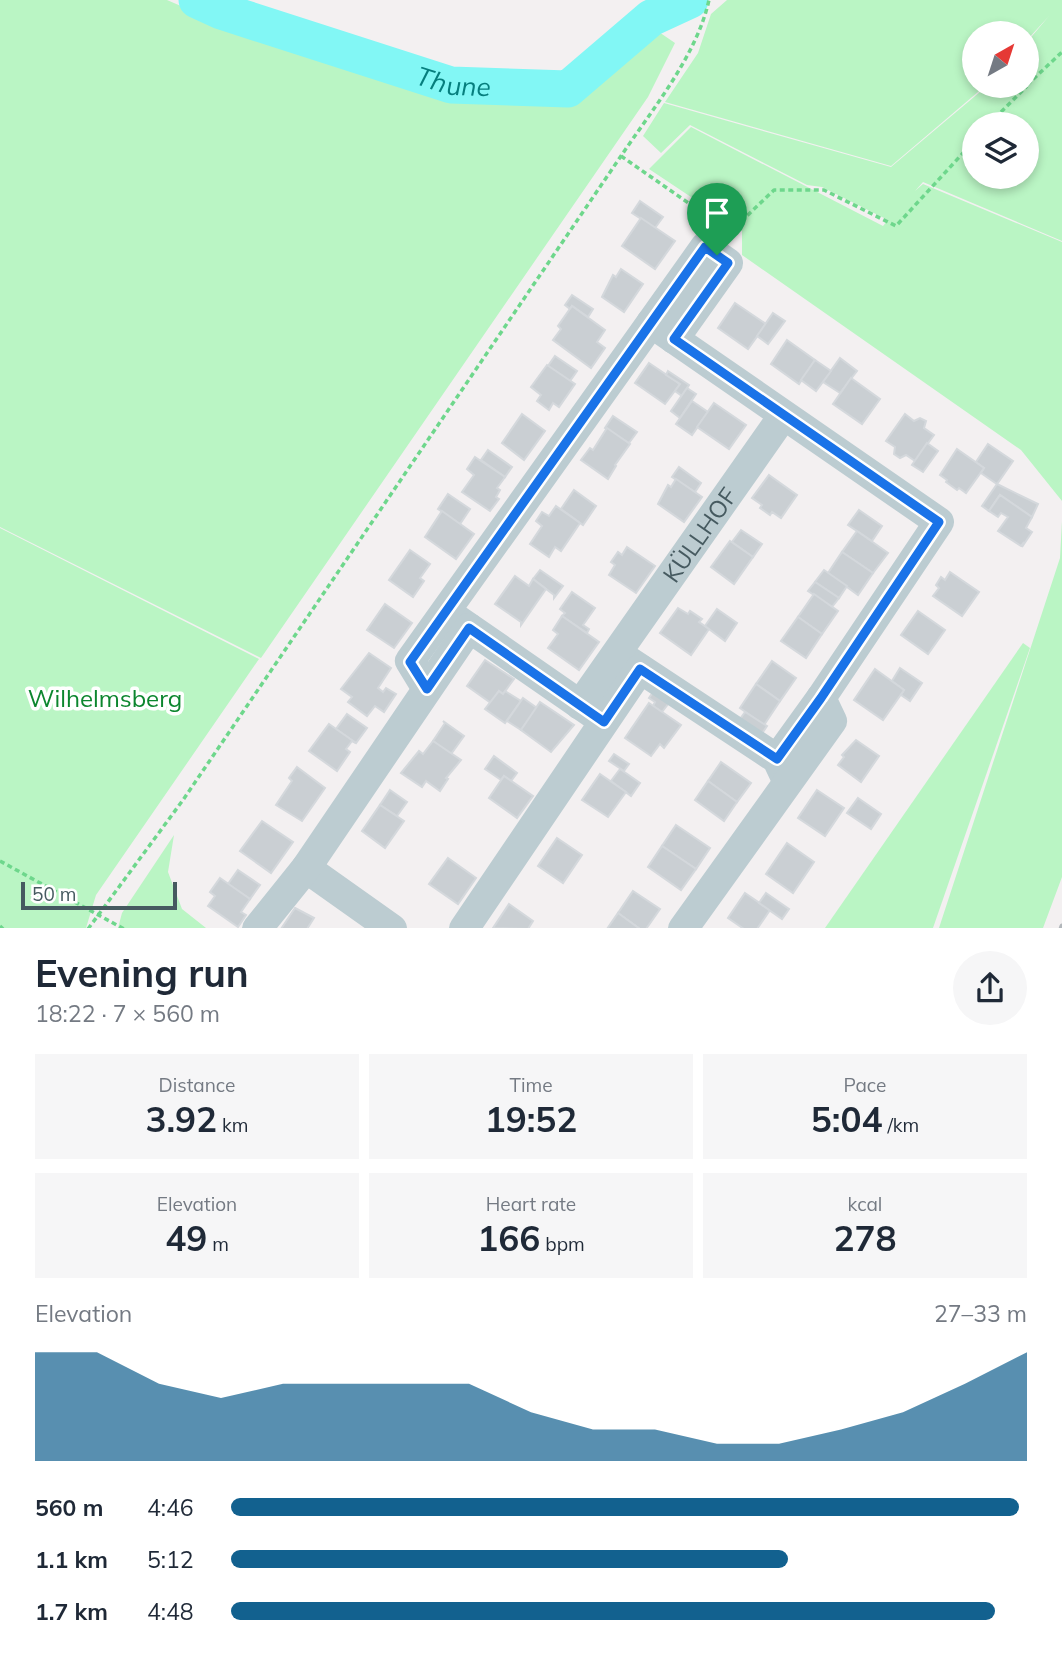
<!DOCTYPE html>
<html lang="en">
<head>
<meta charset="utf-8">
<style>
	body { margin:0; font-family:Mulish,sans-serif; background:#f6f6f7; color:#1f2937; height:100vh; display:flex; flex-direction:column; font-size:26px; white-space:nowrap }
	* { box-sizing:border-box; margin:0 }
	p { font-size:23px; color:#747a83 }
	.icon { flex:none; width:38px; height:38px; fill:none; stroke:currentColor; stroke-width:2; stroke-linecap:round; stroke-linejoin:round }
	.map { position:relative; height:928px; overflow:hidden }
	.panel { display:flex; flex-direction:column; background:#fff; flex:1 }
	.panel>* { flex:none }
	.needle { width:46px; rotate:39deg }
	.controls { position:absolute; left:962px; top:21px; display:grid; gap:14px }
	.controls a { display:grid; place-items:center; width:77px; height:77px; border-radius:50%; background:#fff; box-shadow:0 4px 10px #0003; font-size:35px }
	.scale { position:absolute; left:21px; bottom:18px; width:156px; box-sizing:border-box; padding-left:7px; border:4px solid #465a60; border-top:0; font-size:19px; line-height:24px; white-space:nowrap; color:#465a60; -webkit-text-stroke:5px #fff; paint-order:stroke }
	.pin { position:absolute; display:grid; place-items:center; width:60px; height:60px; color:#fff; margin:-72px -30px; border-radius:50% 50% 50% 0; rotate:-45deg; box-shadow:0 0 7px #0007 }
	.pin .icon { rotate:45deg }
	.round { display:grid; place-items:center; flex:none; width:74px; height:74px; border-radius:37px; background:#f6f6f7 }
	.summary { display:flex; align-items:center; justify-content:space-between; height:119px; padding:0 35px }
	h1 { font-size:38px; font-weight:700; line-height:52px }
	.metrics { display:grid; grid-template-columns:repeat(3,1fr); gap:10px; height:119px; padding:7px 35px }
	.metrics div { display:grid; align-content:center; border-radius:0px; background:#f6f6f7; text-align:center }
	.metrics b { font-size:35px; font-weight:700 }
	.metrics small { font-size:19px; font-weight:400 }
	.metrics p { font-size:19px }
	.chart { height:196px; padding:14px 35px }
	.chart p { display:flex; justify-content:space-between }
	.chart svg { width:100%; height:126px; margin-top:7px; fill:#12618f; opacity:.7 }
	ul { padding:0 35px; list-style:none; font-size:23px }
	li { display:grid; grid-template-columns:112px 84px 1fr; align-items:center; height:52px }
	li i { height:18px; border-radius:9px; background:#12618f }
	.map>svg:first-child { display:block }
	.green { fill:#baf5c4; fill-rule:evenodd }
	.lines { fill:none; stroke-linecap:round; stroke-linejoin:round }
	.river { stroke:#82f7f5; stroke-width:37 }
	.building { fill:#cacfd3; stroke:#d4d8dc; stroke-width:2 }
	.path { stroke:#6ed78c; stroke-width:3.5; stroke-dasharray:5 3.5; stroke-linecap:butt }
	.minor { stroke:#bcccd1; stroke-width:30 }
	.rail { stroke:#b2b7bb; stroke-width:5 }
	.route-casing { stroke:#fff; stroke-width:14 }
	.route { stroke:#1a73e8; stroke-width:9 }
	.labels { text-anchor:middle; dominant-baseline:central; stroke-width:7; stroke-linejoin:round; paint-order:stroke }
	.street-label { font-size:24px; fill:#465a60; stroke:#fff }
	.park-label { font-size:24px; fill:#0c862e; stroke:#fff }
	.water-label { font-size:26px; font-style:italic; fill:#067e7d; stroke:#fff }
</style>
</head>
<body>
<div class="map">
<svg width="1062" height="929" viewBox="0 0 1062 929">
	<rect width="100%" height="100%" fill="#f3f0f1"/>
	<g class="green">
		<polygon points="0,0 167,0 218,22 446,97 568,101 656,30 675,43 648,97 261,658 0,527"/>
		<path d="M727 0H1062V241L923 182 915 191 923 184 1062 242V501L1021 450 742 255V231L649 169 691 127 883 226 888 220 822 187 807 185 690 125 661 153 643 136 664 103 891 167 987 86H1027V42L1049 16 1027 40V33H975V86H985L891 166 665 102 698 53 711 14ZM975 124H1027V177H975Z"/>
		<polygon points="1062,521 1062,877 1043,928 939,928 1060,558"/>
		<polygon points="0,528 259,659 96,895 86,928 0,928"/>
		<polygon points="1023,643 1030,648 933,928 825,928"/>
		<polygon points="174,835 168,872 182,909 206,928 118,928 122,913"/>
	</g>
	<g class="lines">
		<path class="river" id="s1" d="M197 0 221 11 451 85 568 89 651 18 690 0"/>
	</g>
	<g class="building">
		<polygon points="640,201 663,217 655,228 632,213"/>
		<polygon points="641,218 675,241 655,269 622,246"/>
		<polygon points="621,269 643,284 624,312 602,297 613,275 616,277"/>
		<polygon points="572,295 593,309 588,317 572,306 570,309 565,305"/>
		<polygon points="735,303 766,324 748,349 718,328"/>
		<polygon points="572,306 605,330 597,342 605,348 591,368 553,340 561,329 558,326"/>
		<polygon points="773,313 785,321 768,344 757,336"/>
		<polygon points="787,340 815,360 799,384 771,364"/>
		<polygon points="555,356 577,371 570,381 548,366"/>
		<polygon points="840,358 857,371 840,393 823,382"/>
		<polygon points="815,360 831,371 816,391 801,380"/>
		<polygon points="649,363 680,384 665,404 635,383"/>
		<polygon points="547,365 575,384 559,407 553,403 549,410 537,401 541,395 531,387"/>
		<polygon points="668,371 689,385 682,396 675,391 680,384 666,375"/>
		<polygon points="851,378 880,399 862,424 833,404"/>
		<polygon points="687,388 696,394 680,418 671,411"/>
		<polygon points="692,401 708,412 692,435 676,424"/>
		<polygon points="714,403 746,425 729,449 697,427"/>
		<polygon points="522,414 545,431 524,460 502,443"/>
		<polygon points="905,414 914,421 920,418 926,421 924,428 934,435 915,461 906,455 900,458 894,454 895,447 886,441"/>
		<polygon points="613,416 637,432 629,443 605,428"/>
		<polygon points="607,428 630,444 615,465 616,466 608,479 581,460 590,448 593,450"/>
		<polygon points="927,443 938,451 923,472 912,465"/>
		<polygon points="988,444 1013,461 997,484 981,473 984,468 976,462"/>
		<polygon points="957,449 984,468 966,493 959,488 957,490 946,482 947,480 940,475"/>
		<polygon points="488,450 512,467 505,477 481,460"/>
		<polygon points="475,457 505,477 497,488 500,490 496,497 499,499 490,511 462,492 474,475 467,469"/>
		<polygon points="679,467 701,483 695,492 672,477"/>
		<polygon points="769,475 797,495 781,518 772,512 770,515 760,508 762,505 752,498"/>
		<polygon points="676,479 702,497 684,522 658,504 668,485 671,487"/>
		<polygon points="997,484 1038,504 1032,517 1000,495 989,511 982,506"/>
		<polygon points="574,490 596,506 583,525 561,509"/>
		<polygon points="448,494 470,509 460,524 438,509"/>
		<polygon points="1000,495 1032,517 1026,528 1032,532 1022,547 1024,542 1021,546 998,531 1008,517 1001,513 998,517 989,511"/>
		<polygon points="556,506 580,523 561,551 555,547 549,557 530,544 542,526 536,521 542,512 549,516"/>
		<polygon points="859,510 882,526 872,541 848,525"/>
		<polygon points="442,511 474,534 456,559 425,537"/>
		<polygon points="741,530 762,544 753,557 732,542"/>
		<polygon points="857,531 888,553 873,573 842,552"/>
		<polygon points="730,541 753,557 734,584 711,567"/>
		<polygon points="627,547 655,566 636,593 609,575 615,565 611,562 618,552 622,555"/>
		<polygon points="410,550 430,564 420,578 424,581 413,597 389,580"/>
		<polygon points="842,552 873,573 858,595 828,573"/>
		<polygon points="540,570 563,586 554,598 554,595 533,579"/>
		<polygon points="824,570 847,586 839,598 815,582"/>
		<polygon points="950,572 979,592 962,616 933,596 939,588 936,585 941,577 945,580"/>
		<polygon points="515,576 529,586 533,579 546,589 521,625 521,622 495,604"/>
		<polygon points="815,582 839,598 832,607 808,591"/>
		<polygon points="572,592 595,608 583,625 589,629 587,633 562,616 565,613 560,609"/>
		<polygon points="814,594 838,611 822,634 798,617"/>
		<polygon points="385,604 412,623 394,648 367,630"/>
		<polygon points="678,608 688,614 690,611 702,619 699,622 709,629 691,655 660,633"/>
		<polygon points="717,609 737,623 725,641 705,626"/>
		<polygon points="918,611 945,630 928,654 901,635"/>
		<polygon points="562,616 599,642 579,670 548,648 558,634 553,630"/>
		<polygon points="798,617 822,634 806,658 781,641"/>
		<polygon points="369,653 391,668 378,688 383,692 386,688 396,694 384,712 375,706 367,716 348,702 352,697 341,689"/>
		<polygon points="485,660 514,679 503,694 499,691 491,703 467,686"/>
		<polygon points="772,661 796,678 780,701 756,684"/>
		<polygon points="900,668 922,683 910,701 901,695 904,690 892,681"/>
		<polygon points="875,669 904,690 883,720 854,700"/>
		<polygon points="756,684 780,701 764,725 740,708"/>
		<polygon points="656,688 672,699 662,712 653,706 655,702 649,698"/>
		<polygon points="499,691 503,694 505,691 521,701 505,723 485,709"/>
		<polygon points="523,698 537,708 521,730 507,721"/>
		<polygon points="540,702 574,725 551,752 521,730"/>
		<polygon points="649,703 681,725 664,748 660,744 651,756 625,738"/>
		<polygon points="745,712 767,726 757,741 735,726"/>
		<polygon points="347,714 367,728 356,743 336,729"/>
		<polygon points="443,721 464,736 451,754 433,741 445,723"/>
		<polygon points="329,724 356,743 352,741 346,749 350,752 337,771 309,751"/>
		<polygon points="856,740 879,756 861,782 838,765 844,757 842,755"/>
		<polygon points="433,741 461,760 446,778 448,779 440,791 426,781 422,787 401,773 419,751 423,754"/>
		<polygon points="614,754 629,764 624,771 609,761"/>
		<polygon points="494,756 517,773 511,781 504,776 501,780 485,769"/>
		<polygon points="721,762 751,783 737,802 708,781"/>
		<polygon points="297,767 325,788 302,821 276,805 292,781 289,778"/>
		<polygon points="620,769 640,783 631,796 611,781"/>
		<polygon points="600,774 626,792 608,817 582,800"/>
		<polygon points="504,776 533,796 517,818 489,798"/>
		<polygon points="708,781 737,802 724,821 695,800"/>
		<polygon points="390,790 407,802 397,816 380,805"/>
		<polygon points="817,790 844,808 825,836 798,818"/>
		<polygon points="858,798 881,814 871,829 847,813"/>
		<polygon points="380,805 404,821 385,848 362,831"/>
		<polygon points="262,821 293,842 271,873 240,851"/>
		<polygon points="676,825 710,848 696,869 662,846"/>
		<polygon points="557,838 582,855 563,883 538,866"/>
		<polygon points="787,843 814,862 793,893 766,874"/>
		<polygon points="662,846 696,869 681,890 648,867"/>
		<polygon points="448,858 476,878 458,904 429,884"/>
		<polygon points="238,870 260,885 250,899 228,884"/>
		<polygon points="220,878 250,899 241,912 246,915 238,927 208,906 215,896 210,892"/>
		<polygon points="633,891 660,909 646,929 640,929 618,913"/>
		<polygon points="745,893 770,910 757,929 744,929 728,918"/>
		<polygon points="766,893 789,909 782,919 759,903"/>
		<polygon points="509,904 533,921 528,929 493,928"/>
		<polygon points="295,908 314,918 307,929 281,929"/>
		<polygon points="618,913 640,929 607,929"/>
	</g>
	<g class="lines">
		<g class="path">
			<polyline points="1027,85 1062,52"/>
			<polyline points="989,124 1027,86"/>
			<polyline points="621,156 720,225"/>
			<polyline points="729,233 774,190 824,190 896,226 975,140"/>
			<polyline points="0,861 124,929"/>
			<polyline points="0,926 3,929"/>
			<path d="M88 929 183 800 621 156C652 110 697 55 709 0"/>
		</g>
		<g class="minor">
			<polyline points="651,323 705,247 728,263 674,339"/>
			<polyline points="455,618 595,715"/>
			<polyline points="624,658 777,759 785,776"/>
			<polyline points="427,689 410,661 651,323 939,522 821,698 777,759"/>
			<path id="s2" d="M580 705 783 416"/>
			<polyline points="306,868 392,929"/>
			<polyline points="257,929 306,868 469,628"/>
			<polyline points="464,929 640,669"/>
			<polyline points="683,929 832,721 821,698"/>
		</g>
		<polyline class="rail" points="1061,929 1062,926"/>
	</g>
	<g class="lines">
		<defs>
			<polygon id="route" points="705,247 728,263 674,339 939,522 821,698 777,759 640,669 604,722 469,628 427,689 410,662"/>
		</defs>
		<use href="#route" class="route-casing"/>
		<use href="#route" class="route"/>
	</g>
	<g class="labels">
		<g class="street-label">
			<text stroke="none"><textPath href="#s2" startOffset="208">KÜLLHOF</textPath></text>
		</g>
		<g class="park-label">
			<text x="105" y="698">Wilhelmsberg</text>
		</g>
		<g class="water-label">
			<text stroke="none"><textPath href="#s1" startOffset="270">Thune</textPath></text>
		</g>
	</g>
</svg>
<div class="controls">
<a><svg class="needle" viewBox="-14 -14 28 28"><path d="M0-13l5 13h-10z" fill="#e53935"/><path d="M0 13l5-13h-10z" fill="#747a83"/></svg></a>
<a><svg class="icon" aria-label="layers" viewBox="0 0 24 24"><path d="M12 4l9 5-9 5-9-5zM3 14l9 5 9-5"/></svg></a>
</div>
<div class="scale">50 m</div>
<div class="pin" style="left:717px;top:255px;background:#1e9e55"><svg class="icon" aria-label="arrive" viewBox="0 0 24 24"><path d="M6 21V4h12l-3 4 3 4H6"/></svg></div>
</div>
<section class="panel">
<div class="summary"><div><h1>Evening run</h1><p>18:22 · 7 × 560 m</p></div><a class="round"><svg class="icon" aria-label="share" viewBox="0 0 24 24"><path d="M12 15V3M7 8l5-5 5 5M5 13v7h14v-7"/></svg></a></div>
<div class="metrics">
<div><p>Distance</p><b>3.92<small> km</small></b></div>
<div><p>Time</p><b>19:52</b></div>
<div><p>Pace</p><b>5:04<small> /km</small></b></div>
</div>
<div class="metrics">
<div><p>Elevation</p><b>49<small> m</small></b></div>
<div><p>Heart rate</p><b>166<small> bpm</small></b></div>
<div><p>kcal</p><b>278</b></div>
</div>
<div class="chart"><p><span>Elevation</span>27–33 m</p>
<svg viewBox="0 0 160 44" preserveAspectRatio="none"><path d="M0 44V6L10 6L20 17L30 22L40 17L50 17L60 17L70 17L80 27L90 33L100 33L110 38L120 38L130 33L140 27L150 17L160 6V44z"/></svg>
</div>
<ul>
<li><b>560 m</b>4:46<i style="width:99%"></i></li>
<li><b>1.1 km</b>5:12<i style="width:70%"></i></li>
<li><b>1.7 km</b>4:48<i style="width:96%"></i></li>
</ul>
</section>
</body>
</html>
